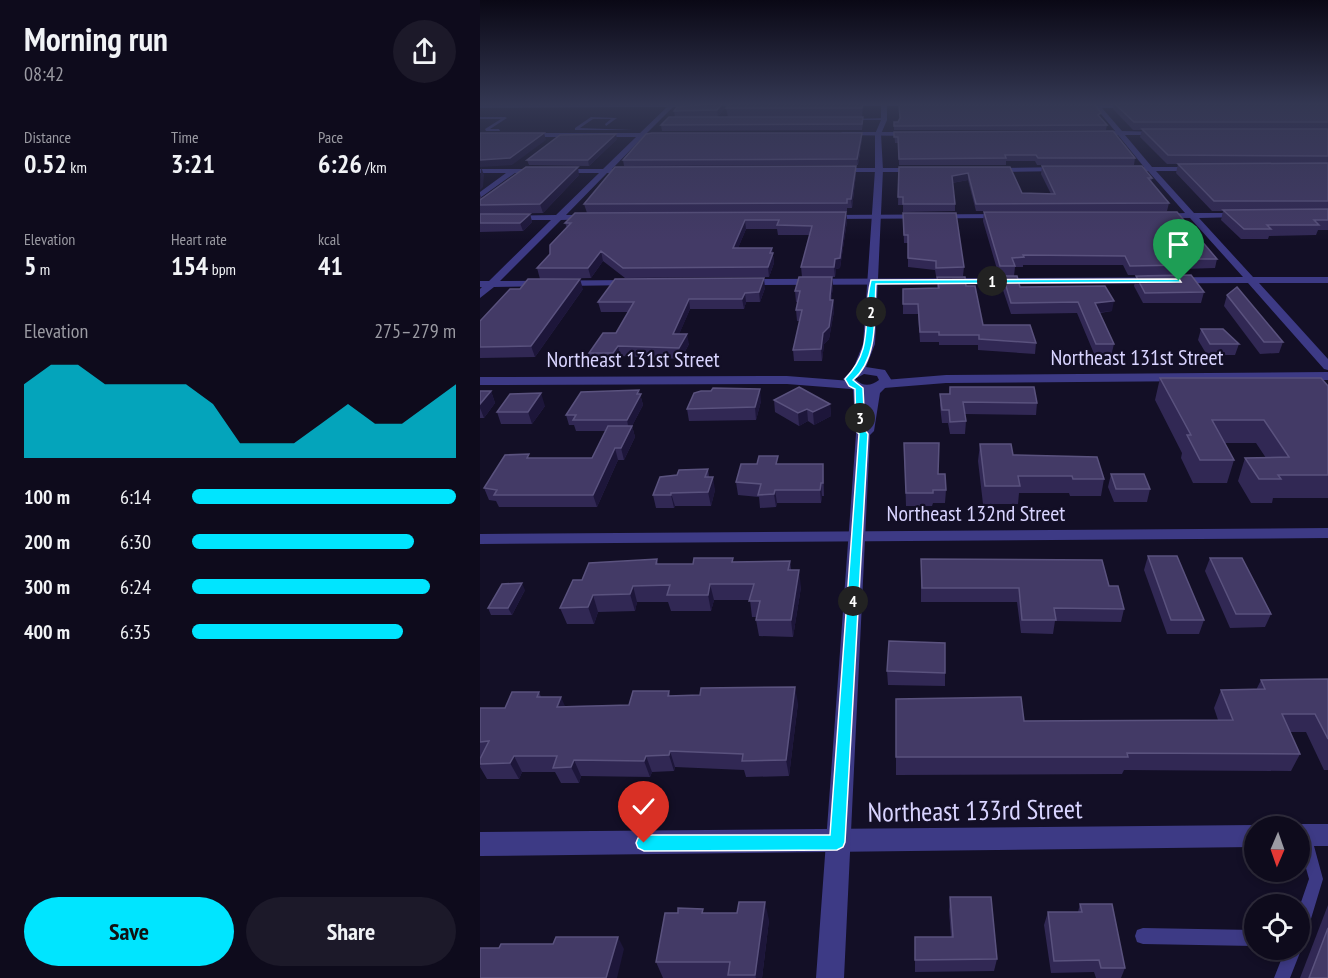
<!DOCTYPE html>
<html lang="en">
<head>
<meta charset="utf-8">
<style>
	body { margin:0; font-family:"PT Sans Narrow",sans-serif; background:#1c1929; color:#f1f3f6; height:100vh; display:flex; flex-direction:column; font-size:22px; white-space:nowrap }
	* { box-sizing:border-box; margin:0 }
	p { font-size:20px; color:#9b9ba3 }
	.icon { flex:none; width:33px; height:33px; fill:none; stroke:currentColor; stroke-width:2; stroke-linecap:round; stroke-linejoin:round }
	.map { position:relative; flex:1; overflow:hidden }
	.details { display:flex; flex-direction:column; background:#0e0b1c; width:480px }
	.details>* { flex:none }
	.needle { width:39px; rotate:182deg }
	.tools { position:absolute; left:764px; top:816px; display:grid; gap:12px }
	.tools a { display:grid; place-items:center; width:66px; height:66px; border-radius:50%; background:#0e0b1c; box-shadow:0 3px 9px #0003,0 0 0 2px #2e2b3b; font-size:30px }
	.pin { position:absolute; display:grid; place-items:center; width:51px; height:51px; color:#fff; margin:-62px -26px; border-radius:50% 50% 50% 0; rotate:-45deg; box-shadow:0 0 6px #0007 }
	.pin .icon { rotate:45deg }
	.km { position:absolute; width:30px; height:30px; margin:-15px; border-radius:50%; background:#222; color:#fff; font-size:16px; line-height:30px; text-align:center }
	.round { display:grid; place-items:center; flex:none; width:63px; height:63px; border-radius:32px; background:#1c1929 }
	.summary { display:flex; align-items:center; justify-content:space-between; height:102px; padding:0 24px }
	h1 { font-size:33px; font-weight:600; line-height:45px }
	.metrics { display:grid; grid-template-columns:repeat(3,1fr); gap:9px; height:102px; padding:6px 24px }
	.metrics div { display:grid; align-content:center }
	.metrics b { font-size:26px; font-weight:600 }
	.metrics small { font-size:16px; font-weight:400 }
	.metrics p { font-size:16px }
	.chart { height:168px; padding:12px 24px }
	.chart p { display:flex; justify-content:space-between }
	.chart svg { width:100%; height:108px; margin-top:6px; fill:#00e5ff; opacity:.7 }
	.button { display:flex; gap:12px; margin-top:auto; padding:12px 24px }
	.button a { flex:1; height:69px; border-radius:36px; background:#00e5ff; color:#111; font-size:24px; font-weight:600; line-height:69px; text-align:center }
	.button a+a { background:#1c1929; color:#f1f3f6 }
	ul { padding:0 24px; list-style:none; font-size:20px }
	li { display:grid; grid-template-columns:96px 72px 1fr; align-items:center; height:45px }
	li i { height:15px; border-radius:8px; background:#00e5ff }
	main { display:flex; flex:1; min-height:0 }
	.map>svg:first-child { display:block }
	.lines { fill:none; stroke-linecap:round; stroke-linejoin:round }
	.service { fill:#3d3a85; fill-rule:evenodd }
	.minor { fill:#3d3a85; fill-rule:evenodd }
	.tertiary { fill:#3d3a85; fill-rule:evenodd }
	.wall { fill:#312854 }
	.shaded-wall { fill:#1d163a }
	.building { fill:#433a66; stroke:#5a527e; stroke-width:1.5 }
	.route { fill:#00e5ff; stroke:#fff; stroke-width:1.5 }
	.labels { text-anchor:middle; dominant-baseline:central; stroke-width:4.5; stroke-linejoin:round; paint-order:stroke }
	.street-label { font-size:22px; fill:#d9d4ff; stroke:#130f26 }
	.near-street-label { font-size:27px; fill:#d9d4ff; stroke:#130f26 }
</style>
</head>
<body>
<main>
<section class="details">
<div class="summary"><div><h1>Morning run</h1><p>08:42</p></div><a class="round"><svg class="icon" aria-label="share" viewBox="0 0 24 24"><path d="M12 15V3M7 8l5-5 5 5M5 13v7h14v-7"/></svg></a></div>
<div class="metrics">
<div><p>Distance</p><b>0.52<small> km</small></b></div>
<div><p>Time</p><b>3:21</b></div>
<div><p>Pace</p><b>6:26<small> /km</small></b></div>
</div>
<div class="metrics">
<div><p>Elevation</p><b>5<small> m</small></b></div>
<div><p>Heart rate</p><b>154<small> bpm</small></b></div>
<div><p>kcal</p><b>41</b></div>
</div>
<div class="chart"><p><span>Elevation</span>275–279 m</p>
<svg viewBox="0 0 160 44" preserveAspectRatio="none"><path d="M0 44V14L10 6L20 6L30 14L40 14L50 14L60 14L70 22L80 38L90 38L100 38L110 30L120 22L130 30L140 30L150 22L160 14V44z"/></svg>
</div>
<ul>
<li><b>100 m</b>6:14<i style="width:100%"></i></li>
<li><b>200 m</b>6:30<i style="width:84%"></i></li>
<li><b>300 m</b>6:24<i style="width:90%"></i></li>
<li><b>400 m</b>6:35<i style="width:80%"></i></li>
</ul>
<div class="button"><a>Save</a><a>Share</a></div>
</section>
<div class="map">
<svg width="848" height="978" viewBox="0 0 848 978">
	<rect width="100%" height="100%" fill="#130f26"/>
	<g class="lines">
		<g class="service">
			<polygon points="0,117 25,117 27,118 10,129 19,129 20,131 6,131 5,129 21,119 0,119"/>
			<polygon points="111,117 137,118 126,126 125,124 131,119 113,119 100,128 153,130 95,130 95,128"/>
			<polygon points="404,118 405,120 369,120 371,119"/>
			<polygon points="824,828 829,830 831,835 843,879 827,932 824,937 819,940 819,908 829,879 819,843 819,830"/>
			<polygon points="663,928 774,930 774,946 663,944 657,942 655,936 657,930"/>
			<polygon points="819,945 821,950 810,978 794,978 805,950 819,950"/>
		</g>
		<g class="minor">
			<polygon points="269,103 271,106 193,107 167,133 185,133 187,136 163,137 132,169 150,169 153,173 127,173 86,215 110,215 114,217 113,219 81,220 20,281 152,280 157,283 156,285 14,287 0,298 0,289 2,287 0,287 0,281 9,281 71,220 0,220 0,216 76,215 119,173 35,173 0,198 0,192 26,173 0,173 0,169 123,169 156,137 44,137 41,135 44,133 160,133 187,107 0,108 0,104"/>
			<polygon points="365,103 440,104 443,106 363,106"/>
			<polygon points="612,103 655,105 653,108 622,108 642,131 682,132 680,135 645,135 672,167 720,167 717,171 676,171 714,213 764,213 764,217 761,217 719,218 773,277 848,277 848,283 779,283 848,359 848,370 844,369 768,283 266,285 261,282 266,279 763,277 710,218 677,218 677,214 680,214 705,213 668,171 642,171 645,167 664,167 638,135 612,134 614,131 635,131 616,108 593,106"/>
			<polygon points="362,132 434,132 437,134 434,136 360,135"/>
			<polygon points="585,167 582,171 513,172 509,170 513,168"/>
			<polygon points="357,168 438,168 442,170 438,172 354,172"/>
			<polygon points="524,214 527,214 527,218 347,219 343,217 347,215"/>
			<polygon points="848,372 848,380 466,383 404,388 398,384 404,380 466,375"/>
			<polygon points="307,376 371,381 377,385 371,389 307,384 0,385 0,377"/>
			<polygon points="848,528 848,538 0,544 0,534"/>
			<polygon points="819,824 848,824 848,846 819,846 819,826 812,826"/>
			<polygon points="774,825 779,826 774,826 774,847 0,856 0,832"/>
		</g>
		<path class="tertiary" d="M401 103H407V120L401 134 403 170 395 344 386 367 405 370 412 381 400 393 394 431 390 435 364 978H336L376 434 373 390 363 379 373 369 383 344 395 170V134L401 120ZM384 374 397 376 399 380C391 386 383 387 375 379Z"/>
	</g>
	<g class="wall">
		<polygon points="243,103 244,109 238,117 383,117 383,123 382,130 182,131 181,125 195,117 194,111"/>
		<polygon points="383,103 383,109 382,117 248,117 246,108"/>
		<polygon points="634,103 848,103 848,230 838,230 836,235 789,236 788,239 761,239 741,220 743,211 732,211 696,173 698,164 742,164 687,164 660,137 662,130 653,130 633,109"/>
		<polygon points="620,117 627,125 626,130 414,130 414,122"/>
		<polygon points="414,132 655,158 654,165 557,165 555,161 526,161 526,165 419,165 418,143 415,143"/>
		<polygon points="382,133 382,139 378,165 144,166 143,160"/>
		<polygon points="137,139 109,166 49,165 47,160"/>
		<polygon points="562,166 672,178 671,182 689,203 687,211 496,211 488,180 472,183 475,204 475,211 423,212 423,205 418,205 419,167 530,167 542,193 571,194 561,174"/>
		<polygon points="376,174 372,208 367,208 367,212 107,213 104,204"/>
		<polygon points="99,175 63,213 12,214 50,214 52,222 43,231 0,232 0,194 2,199"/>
		<polygon points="366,212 367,221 360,268 356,269 355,277 322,277 321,267 330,235 298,235 297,229 266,229 258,248 292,248 294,263 289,277 145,278 123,261 111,278 60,279 57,268 70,254 87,228 85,223"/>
		<polygon points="504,212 737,259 735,268 702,269 701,275 648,275 643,265 543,265 543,267 535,267 534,276 519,276 503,221"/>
		<polygon points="423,213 484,267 483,276 456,276 455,270 428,267 428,243 424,243"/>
		<polygon points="523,276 540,287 632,311 620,313 634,344 631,356 615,356 597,313 531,314 522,287"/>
		<polygon points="656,276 724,292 721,303 663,303 654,286"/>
		<polygon points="352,277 353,287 351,300 353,300 354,311 349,339 344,344 342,361 314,361 313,350 320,321 317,321 316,310 318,302 316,302 315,291"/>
		<polygon points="457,277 486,286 503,325 556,343 555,354 498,350 498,345 459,345 459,342 440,342 438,314 423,314 423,289 457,288"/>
		<polygon points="285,288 280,302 266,302 264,309 210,309 199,334 209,344 201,359 140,356 136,363 112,363 109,353 136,333 148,312 121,312 118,302"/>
		<polygon points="103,289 55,357 0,358 0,321"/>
		<polygon points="747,295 803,342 799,353 780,354 744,306"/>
		<polygon points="721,329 759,344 755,355 727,355 718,340"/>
		<polygon points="680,378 848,386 848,498 793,498 792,503 771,503 758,481 765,458 786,458 776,443 745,443 754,460 747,483 713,483 701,458 702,453 675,400"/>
		<polygon points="470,387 557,403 556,415 485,414 486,421 485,434 470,434 468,423 462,423 460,406 460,394 469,394"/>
		<polygon points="159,390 163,405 152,426 155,437 144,460 138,460 117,507 19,507 16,501 9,500 4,488 50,458 112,458 126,431 96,431 94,425 89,425 86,415"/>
		<polygon points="0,391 11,391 15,403 4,418 0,418"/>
		<polygon points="231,391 281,401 276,420 209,421 207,409"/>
		<polygon points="294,400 350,404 351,416 334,425 328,421 319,426 295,412"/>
		<polygon points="65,406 52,424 21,424 17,412"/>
		<polygon points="424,443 458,474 466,490 465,503 453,503 452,506 426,506"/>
		<polygon points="500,444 533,455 624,479 621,496 590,496 589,493 539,493 538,504 503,504 498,461"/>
		<polygon points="299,464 343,464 344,496 342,496 341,503 297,503 296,507 280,508 279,497 258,495 256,482"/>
		<polygon points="228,469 229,477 235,490 231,506 195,506 194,508 176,508 173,495 197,475"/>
		<polygon points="631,474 670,489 667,502 634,502 628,487"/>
		<polygon points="668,556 724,620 719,634 687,634 664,570"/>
		<polygon points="730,558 791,614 785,627 750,628 725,571"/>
		<polygon points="177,559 178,564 213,564 310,561 311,570 321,587 313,637 279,636 276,620 277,617 272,617 270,600 234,600 231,611 191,611 188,602 157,602 155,611 118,612 114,624 87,624 80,608 102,580"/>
		<polygon points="441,559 629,586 644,609 641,622 575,621 573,634 541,633 537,602 441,602"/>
		<polygon points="45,590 32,615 11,615 8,608"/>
		<polygon points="407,671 465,673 465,686 408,685"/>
		<polygon points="848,679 848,770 844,770 826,732 810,732 820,754 811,771 644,770 642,774 416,775 416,699 544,721 738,720 734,708 741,690 776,690 781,680"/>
		<polygon points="189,691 190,696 318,703 309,776 266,777 264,770 195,767 194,771 172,772 170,777 101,776 99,783 81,783 75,772 42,772 39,779 7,779 0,767 1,758 0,758 0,708 25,708 59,692 61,697 85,706 149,705"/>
		<polygon points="470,897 517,959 514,971 435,972 435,937 471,937 469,910"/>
		<polygon points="600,904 645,968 641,978 616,978 614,972 571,973 564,925 568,912 598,912"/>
		<polygon points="848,905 848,978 820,978"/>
		<polygon points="225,913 289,920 282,978 183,978 176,962"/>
	</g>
	<g class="shaded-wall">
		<polygon points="243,103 244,109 238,117 237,110"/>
		<polygon points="383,103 383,109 382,117 382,108"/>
		<polygon points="64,133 66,140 32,165 0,167 0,160"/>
		<polygon points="382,133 382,139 378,165 377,159"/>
		<polygon points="136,134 137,139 109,166 108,160"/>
		<polygon points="376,166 376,174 372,208 371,199"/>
		<polygon points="1,167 4,175 3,187 0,190"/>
		<polygon points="98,167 99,175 63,213 60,204"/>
		<polygon points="488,173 488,180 471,183 472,176"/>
		<polygon points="366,212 367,221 360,268 356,269 355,277 354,267 355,259"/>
		<polygon points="50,214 52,222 43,231 40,223"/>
		<polygon points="265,220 266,229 254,258 253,248"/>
		<polygon points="292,248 294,263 289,277 288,267 290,253"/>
		<polygon points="121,251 123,261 111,278 108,268"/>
		<polygon points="352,277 353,287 350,306 350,296"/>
		<polygon points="284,278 285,288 280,302 279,292"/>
		<polygon points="100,279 103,289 55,357 51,346"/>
		<polygon points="265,293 266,302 264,309 262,299"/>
		<polygon points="209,299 210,309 195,344 193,334"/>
		<polygon points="353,300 354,311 349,339 344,344 342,361 341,349 343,333"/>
		<polygon points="634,301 632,311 614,313 615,303"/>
		<polygon points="207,334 209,344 201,359 199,348"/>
		<polygon points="138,346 140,356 136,363 133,353"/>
		<polygon points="280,389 281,401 276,420 275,407"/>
		<polygon points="159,390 163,405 152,426 155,437 144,460 141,448 149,431 147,420"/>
		<polygon points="11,391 15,403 4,418 0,408 0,404"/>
		<polygon points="61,393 65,406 52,424 48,412"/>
		<polygon points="350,404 351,416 334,425 333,412"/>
		<polygon points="327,409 328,421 319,426 318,413"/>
		<polygon points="135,448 138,460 117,507 113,495"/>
		<polygon points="233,477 235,490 231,506 228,492"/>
		<polygon points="341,483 342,496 341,503 340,490"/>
		<polygon points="295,490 297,503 296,507 294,494"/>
		<polygon points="191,493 195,506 194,508 191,495"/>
		<polygon points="319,570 321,587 313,637 311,620"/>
		<polygon points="42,583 45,590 32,615 28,608"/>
		<polygon points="230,584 234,600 231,611 228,595"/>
		<polygon points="153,586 157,602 155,611 150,594"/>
		<polygon points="113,595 118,612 114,624 108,607"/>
		<polygon points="315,687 318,703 309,776 306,760"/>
		<polygon points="81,697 88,713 77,707"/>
		<polygon points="190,751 195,767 194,771 189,755"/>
		<polygon points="34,756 42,772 39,779 30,763"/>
		<polygon points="166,756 172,772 170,777 164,761"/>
		<polygon points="94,760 101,776 99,783 91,767"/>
		<polygon points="285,902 289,920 282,978 276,978 275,975"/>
		<polygon points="138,937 144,949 137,978 126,978"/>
	</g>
	<g class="building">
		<polygon points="243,103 237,110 194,111 197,107"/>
		<polygon points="251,103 321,103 321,104 324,105 327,103 383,103 382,108 246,108"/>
		<polygon points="634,103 848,103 848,122 654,122"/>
		<polygon points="419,105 615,105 621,113 618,115 627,125 414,126 414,122 418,122 420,118"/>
		<polygon points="189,117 383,117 382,124 181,125"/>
		<polygon points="662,129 848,129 848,156 688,155"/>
		<polygon points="633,131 655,158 558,158 556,155 525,155 526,158 419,159 418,137 414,137 414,132"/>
		<polygon points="0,133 64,133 30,158 0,160"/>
		<polygon points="172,133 382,133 377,159 143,160 166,134"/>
		<polygon points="136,134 108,160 47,160 80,135"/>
		<polygon points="848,163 848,201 734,201 698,164"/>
		<polygon points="376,166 371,199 367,199 367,203 104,204 135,167"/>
		<polygon points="562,166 662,166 672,178 668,178 689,203 496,204 488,173 472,176 475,204 423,204 423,197 418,197 419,167 530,167 542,193 575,194"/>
		<polygon points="46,167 98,167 60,204 0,205 0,200"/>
		<polygon points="848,209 848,220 834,220 839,225 787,225 791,229 764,229 743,210"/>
		<polygon points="366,212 360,258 355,259 354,267 321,267 332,226 297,225 299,220 265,220 253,248 292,248 290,253 293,253 288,267 143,268 121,251 108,268 57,268 70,254 70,245 91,223 85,223 95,213"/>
		<polygon points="504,212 697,212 737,259 698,259 703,265 650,266 645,256 543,255 544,257 532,258 535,266 520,266"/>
		<polygon points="423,213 476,213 484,267 456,268 456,261 428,258 428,235 424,235"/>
		<polygon points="0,214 50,214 40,223 0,223"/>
		<polygon points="711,275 724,292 665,293 656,276"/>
		<polygon points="523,276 537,276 540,287 625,286 634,301 615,303 634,344 616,344 598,302 531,303"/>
		<polygon points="319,277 352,277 350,296 350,300 353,300 349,327 343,333 341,349 313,350 322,310 316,310 320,291 315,291"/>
		<polygon points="457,277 485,277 486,286 495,286 503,325 550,325 556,343 499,339 499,335 459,335 459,332 440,332 438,304 423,304 423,289 459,288"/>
		<polygon points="284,278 279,292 265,293 262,299 209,299 193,334 207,334 199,348 138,346 133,353 109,353 123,333 136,333 154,302 118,302 135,279"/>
		<polygon points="48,279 100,279 51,346 0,347 0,321 30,289 40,289"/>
		<polygon points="757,287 803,342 784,342 747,295"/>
		<polygon points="721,329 743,329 759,344 730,344"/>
		<polygon points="680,378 841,378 848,386 848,475 798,475 801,479 779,479 765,458 809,457 784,420 732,420 754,460 720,460 707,435 711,435"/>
		<polygon points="319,387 350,404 333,412 327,409 318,413 294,400"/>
		<polygon points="470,387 554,387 557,403 483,402 486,421 470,422 469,410 462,410 460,394 470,394"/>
		<polygon points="233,388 280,389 275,407 207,409 214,393 221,391 231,391"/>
		<polygon points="159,390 157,394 161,394 147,420 93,420 96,415 86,415 101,392"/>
		<polygon points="0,391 11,391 0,404"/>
		<polygon points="61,393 48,412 17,412 30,394"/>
		<polygon points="128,426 152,426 141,448 135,448 113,495 14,495 17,490 4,488 25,455 49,454 47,458 112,458"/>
		<polygon points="424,443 459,443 458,474 465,474 466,490 453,490 453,493 426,493"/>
		<polygon points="500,444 531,444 533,455 617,457 624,479 593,479 592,476 538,476 540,486 505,486"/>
		<polygon points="279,456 298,456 296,464 343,464 343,483 341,483 340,490 295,490 294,494 278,495 281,484 256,482 261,464 277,464"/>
		<polygon points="228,469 225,477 233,477 228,492 191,493 191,495 173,495 180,477 197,475 199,470"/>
		<polygon points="631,474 664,474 670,489 636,489"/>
		<polygon points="668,556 697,556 724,620 691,620"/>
		<polygon points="214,558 253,558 252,562 310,561 308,570 319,570 311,620 276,620 280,601 269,601 274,584 230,584 228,595 187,595 190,585 153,586 150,594 113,595 108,607 80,608 93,580 102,580 109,563 177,559 176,564 213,564"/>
		<polygon points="730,558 762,558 791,614 756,614"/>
		<polygon points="441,559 622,560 629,586 638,586 644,609 574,608 576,620 542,620 539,588 442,588"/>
		<polygon points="42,583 28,608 8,608 22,584"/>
		<polygon points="409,641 465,643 465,673 407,671"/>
		<polygon points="848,679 848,739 835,714 802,714 820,754 647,753 648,757 416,757 416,699 541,697 544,721 753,720 741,690 785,689 781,680"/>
		<polygon points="315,687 306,760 262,761 263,754 190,751 189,755 166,756 164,761 94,760 91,767 73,768 77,756 34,756 30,763 0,764 0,759 9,741 0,742 0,708 25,708 32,692 59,692 57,697 81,697 77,707 149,705 153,691 189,691 188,696 220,695 221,688"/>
		<polygon points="470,897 511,897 517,959 435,960 435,937 473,937"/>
		<polygon points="259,902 285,902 275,975 248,975 250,962 176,962 185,913 198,913 198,908 223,909 222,913 257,913"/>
		<polygon points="600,904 632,904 645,968 621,968 619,960 574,961 568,912 602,912"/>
		<polygon points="848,928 848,978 829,978"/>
		<polygon points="76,937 138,937 126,978 0,978 0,948 19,948 21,944 73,944"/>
	</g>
	<linearGradient id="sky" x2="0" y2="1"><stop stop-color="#0a0815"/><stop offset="0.43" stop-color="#333752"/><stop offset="1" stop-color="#333752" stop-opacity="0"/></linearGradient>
	<rect width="848" height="240" fill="url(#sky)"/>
	<path class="route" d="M699 279 701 282 396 284C394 315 399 358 373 380L383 388 385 430 388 434 365 842 363 847 357 850 164 851 158 848 156 843 158 838 164 835H350L379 434 376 431 375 389 369 386 365 379C396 347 381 318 391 280Z"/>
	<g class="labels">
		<g class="street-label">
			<text x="657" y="357">Northeast 131st Street</text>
			<text x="153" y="359">Northeast 131st Street</text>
			<text x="496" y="513">Northeast 132nd Street</text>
		</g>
		<g class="near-street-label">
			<text transform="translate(495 810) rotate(-1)">Northeast 133rd Street</text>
		</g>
	</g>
</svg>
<div class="tools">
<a><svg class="needle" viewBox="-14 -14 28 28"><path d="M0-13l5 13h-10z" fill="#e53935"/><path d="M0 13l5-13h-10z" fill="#9b9ba3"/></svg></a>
<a><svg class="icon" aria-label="locate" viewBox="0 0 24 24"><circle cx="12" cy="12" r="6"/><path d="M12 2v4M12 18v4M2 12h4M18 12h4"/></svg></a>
</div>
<div class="pin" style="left:699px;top:281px;background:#1e9e55"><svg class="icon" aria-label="arrive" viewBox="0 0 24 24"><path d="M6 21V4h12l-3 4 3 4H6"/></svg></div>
<div class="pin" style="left:164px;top:843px;background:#d93025"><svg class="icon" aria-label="check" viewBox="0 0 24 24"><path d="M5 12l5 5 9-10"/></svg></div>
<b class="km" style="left:512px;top:281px">1</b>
<b class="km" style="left:391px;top:312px">2</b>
<b class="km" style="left:380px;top:418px">3</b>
<b class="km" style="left:373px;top:601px">4</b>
</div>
</main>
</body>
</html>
